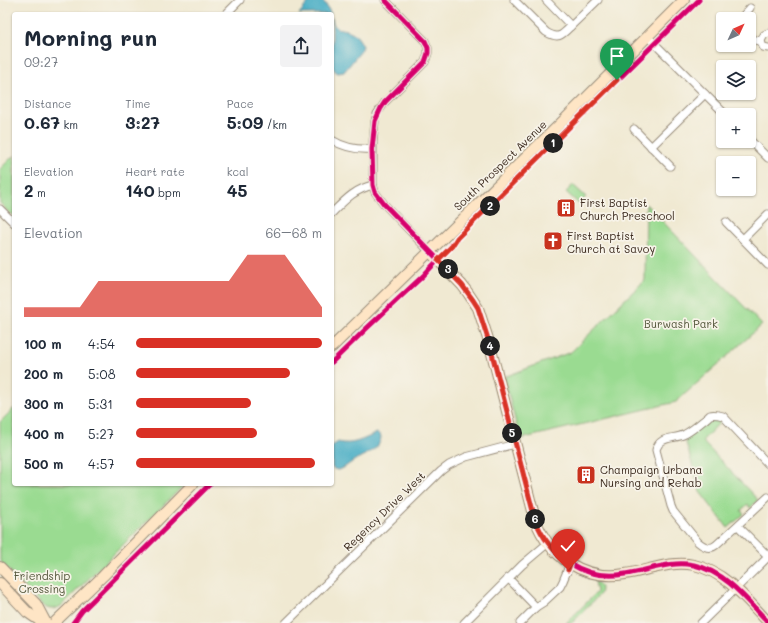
<!DOCTYPE html>
<html lang="en">
<head>
<meta charset="utf-8">
<style>
	body { margin:0; font-family:Mali,sans-serif; background:#f2f2f3; color:#1f2937; height:100vh; display:flex; flex-direction:column; font-size:15px; white-space:nowrap }
	* { box-sizing:border-box; margin:0 }
	p { font-size:13px; color:#747a83 }
	.icon { flex:none; width:22px; height:22px; fill:none; stroke:currentColor; stroke-width:2; stroke-linecap:round; stroke-linejoin:round }
	.map { position:relative; flex:1; overflow:hidden }
	.drawer { position:absolute; left:12px; top:12px; width:322px; height:474px; display:flex; flex-direction:column; background:#fff; border-radius:4px; box-shadow:0 1px 3px #0004 }
	.drawer>* { flex:none }
	.needle { width:26px; rotate:46deg }
	.controls { position:absolute; left:716px; top:12px; display:grid; gap:8px }
	.controls a { display:grid; place-items:center; width:40px; height:40px; border-radius:4px; background:#fff; box-shadow:0 1px 3px #0004; font-size:20px }
	.pin { position:absolute; display:grid; place-items:center; width:34px; height:34px; color:#fff; margin:-41px -17px; border-radius:50% 50% 50% 0; rotate:-45deg; box-shadow:0 0 4px #0007 }
	.pin .icon { rotate:45deg }
	.km { position:absolute; width:20px; height:20px; margin:-10px; border-radius:50%; background:#222; color:#fff; font-size:11px; line-height:20px; text-align:center }
	.round { display:grid; place-items:center; flex:none; width:42px; height:42px; border-radius:4px; background:#f2f2f3 }
	.summary { display:flex; align-items:center; justify-content:space-between; height:68px; padding:0 12px }
	h1 { font-size:22px; font-weight:700; line-height:30px }
	.metrics { display:grid; grid-template-columns:repeat(3,1fr); gap:6px; height:68px; padding:4px 12px }
	.metrics div { display:grid; align-content:center }
	.metrics b { font-size:17px; font-weight:700 }
	.metrics small { font-size:11px; font-weight:400 }
	.metrics p { font-size:11px }
	.chart { height:112px; padding:8px 12px }
	.chart p { display:flex; justify-content:space-between }
	.chart svg { width:100%; height:72px; margin-top:4px; fill:#d93025; opacity:.7 }
	ul { padding:0 12px; list-style:none; font-size:13px }
	li { display:grid; grid-template-columns:64px 48px 1fr; align-items:center; height:30px }
	li i { height:10px; border-radius:5px; background:#d93025 }
	.map>svg:first-child { display:block }
	.green { fill:#9adb91; stroke:#6a8258 }
	.water { fill:#44acc4; stroke:#406b71 }
	.lines { fill:none; stroke-linecap:round; stroke-linejoin:round }
	.street-casing { stroke:#968a78; stroke-width:9 }
	.secondary-casing { stroke:#968a78; stroke-width:12 }
	.street { stroke:#fff; stroke-width:7 }
	.secondary { stroke:#fee5c5; stroke-width:10 }
	.cycleway-casing { stroke:#f7f3e8; stroke-width:8 }
	.cycleway { stroke:#d6006c; stroke-width:5 }
	.route-casing { stroke:#fff; stroke-width:8 }
	.route { stroke:#d93025; stroke-width:5 }
	.labels { text-anchor:middle; dominant-baseline:central; stroke-width:3.5; stroke-linejoin:round; paint-order:stroke }
	.street-label { font-size:11px; fill:#3b2a1e; stroke:#f7f3e8 }
	.poi-label { font-size:11px; fill:#3b2a1e; stroke:#f7f3e8; text-anchor:start }
	.park-label { font-size:11px; fill:#53563b; stroke:#f7f3e8 }
</style>
</head>
<body>
<div class="map">
<svg width="768" height="623" viewBox="0 0 768 623">
	<rect width="100%" height="100%" fill="#f7f3e8"/>
	<filter id="ink" filterUnits="userSpaceOnUse"><feTurbulence type="fractalNoise" baseFrequency=".025" numOctaves="2"/><feDisplacementMap in="SourceGraphic" scale="8" xChannelSelector="R" yChannelSelector="G"/><feConvolveMatrix kernelMatrix="1 2 1 2 8 2 1 2 1" color-interpolation-filters="sRGB"/></filter>
	<filter id="wash" filterUnits="userSpaceOnUse"><feTurbulence type="fractalNoise" baseFrequency=".012" numOctaves="4" result="noise"/><feDisplacementMap in="SourceGraphic" scale="16" xChannelSelector="R" yChannelSelector="G"/><feGaussianBlur stdDeviation="0.9" result="paint"/><feColorMatrix in="noise" values="0 0 0 0 0 0 0 0 0 0 0 0 0 0 0 0 0 1.4 0 .05"/><feComposite in="paint" operator="in"/></filter>
	<g filter="url(#wash)">
		<rect width="100%" height="100%" fill="#f0e9d2"/>
		<g class="green">
			<polygon points="14,155 14,215 10,214 0,203 0,169"/>
			<polygon points="573,185 586,197 579,204 566,192"/>
			<polygon points="646,204 762,325 676,402 520,439 504,377 571,352 645,280"/>
			<path d="M14 408V484H185L61 606C54 610 50 610 43 606L0 561V422Z"/>
			<polygon points="711,417 717,417 721,421 702,441 758,500 750,508 748,504 741,510 744,514 728,528 700,492 685,439"/>
			<path d="M595 581C601 584 602 588 600 594L572 623H566L597 592Z"/>
		</g>
		<g class="water">
			<polygon points="310,0 322,0 325,3 331,14 299,14"/>
			<path d="M332 18C333 21 333 25 336 27 339 29 343 29 346 30 355 32 359 38 363 46L361 51 344 72 338 73 336 72 332 67Z"/>
			<path d="M377 433 381 436C381 451 362 455 352 462 347 465 344 469 338 470 336 470 334 469 332 468V446L338 442C352 446 364 439 377 433Z"/>
		</g>
	</g>
	<g filter="url(#ink)">
		<g class="lines">
			<defs>
				<g id="street">
					<polyline points="385,0 425,41 428,48 428,53 425,62 385,102 377,114 375,121 373,142 373,185 375,192 384,204 429,251"/>
					<path d="M514 0 546 32C559 40 562 35 571 26L546 0"/>
					<polyline points="226,14 240,0"/>
					<polyline points="743,19 743,16 750,8"/>
					<polyline points="571,26 598,0"/>
					<polyline points="768,33 764,35 761,41 763,47 768,48"/>
					<polyline points="749,35 755,40 761,41"/>
					<polyline points="648,37 726,115"/>
					<polyline points="634,129 670,166"/>
					<polyline points="749,139 768,158"/>
					<path d="M332 140C345 148 358 150 372 149"/>
					<polyline points="651,147 705,94"/>
					<polyline points="0,209 14,223"/>
					<path d="M332 213C345 200 355 189 373 185"/>
					<polyline points="726,222 768,265"/>
					<polyline points="743,239 768,214"/>
					<path d="M768 464 723 416C719 415 714 414 710 415 708 417 705 420 703 421 697 426 691 431 685 434 674 440 660 435 656 450L671 506 673 511 698 542C704 547 710 550 716 545L768 497"/>
					<polyline points="738,526 768,556"/>
					<polyline points="508,578 536,607"/>
					<polyline points="286,623 441,471 449,465 466,457 515,444"/>
					<polyline points="464,623 522,565 548,543"/>
					<polyline points="520,623 536,607 544,602 560,587 563,581 570,564"/>
					<polyline points="701,623 768,557"/>
				</g>
				<g id="secondary">
					<path d="M429 251 462 285 468 293 478 308 489 342 535 519C549 557 584 581 625 574 648 571 670 560 694 565 726 572 747 600 768 622"/>
					<polyline points="332,347 560,124 684,0"/>
					<polyline points="0,567 36,604 46,623"/>
					<polyline points="0,583 27,612 43,623"/>
					<polyline points="54,623 103,576 193,484"/>
				</g>
			</defs>
			<use href="#street" class="street-casing"/>
			<use href="#secondary" class="secondary-casing"/>
			<use href="#street" class="street"/>
			<use href="#secondary" class="secondary"/>
			<defs>
				<g id="cycleway">
					<path d="M385 0 425 41 428 48V53L425 62 385 102 381 108 375 121 372 149 373 185 375 192 384 204 456 278 468 293 478 308 489 342 535 519C549 557 584 581 625 574 648 571 670 560 694 565 726 572 747 600 768 622"/>
					<path d="M332 362 367 328 424 275C435 262 448 252 457 238L699 0"/>
					<polyline points="73,623 82,611 210,484"/>
				</g>
			</defs>
			<use href="#cycleway" class="cycleway-casing"/>
			<use href="#cycleway" class="cycleway"/>
		</g>
	</g>
	<g class="lines" filter="url(#ink)">
		<defs>
			<path id="route" d="M568 570 570 564C553 552 542 538 535 519L489 342 478 308 473 300 462 285 438 260 452 246 457 238 617 80"/>
		</defs>
		<use href="#route" class="route-casing"/>
		<use href="#route" class="route"/>
	</g>
	<defs>
		<symbol id="building-square" viewBox="-11 -11 22 22"><rect x="-9" y="-9" width="18" height="18" rx="4" fill="#c8321e" stroke="#f7f3e8"/><path d="M-4-6H4V6H1V3H-1V6H-4ZM-2.5-4.3h1.7v1.8h-1.7ZM.8-4.3h1.7v1.8H.8ZM-2.5-1h1.7V.8h-1.7ZM.8-1h1.7V.8H.8Z" fill="#fff"/></symbol>
		<symbol id="church-square" viewBox="-11 -11 22 22"><rect x="-9" y="-9" width="18" height="18" rx="4" fill="#c8321e" stroke="#f7f3e8"/><path d="M-1.2-6h2.4v3.5h3.3v2.4h-3.3V6h-2.4V-.1h-3.3v-2.4h3.3Z" fill="#fff"/></symbol>
	</defs>
	<g fill-rule="evenodd">
		<use href="#building-square" x="555" y="197" width="22" height="22"/>
		<use href="#church-square" x="542" y="230" width="22" height="22"/>
		<use href="#building-square" x="575" y="464" width="22" height="22"/>
	</g>
	<g class="labels">
		<g class="street-label">
			<text transform="translate(500 165) rotate(-44)">South Prospect Avenue</text>
			<text transform="translate(384 511) rotate(-44)">Regency Drive West</text>
		</g>
		<g class="poi-label">
			<text x="580" y="202">First Baptist<tspan x="580" dy="13">Church Preschool</tspan></text>
			<text x="567" y="235">First Baptist<tspan x="567" dy="13">Church at Savoy</tspan></text>
			<text x="600" y="469">Champaign Urbana<tspan x="600" dy="13">Nursing and Rehab</tspan></text>
		</g>
		<g class="park-label">
			<text x="681" y="323">Burwash Park</text>
			<text x="42" y="575">Friendship<tspan x="42" dy="13">Crossing</tspan></text>
		</g>
	</g>
</svg>
<div class="controls">
<a><svg class="needle" viewBox="-14 -14 28 28"><path d="M0-13l5 13h-10z" fill="#e53935"/><path d="M0 13l5-13h-10z" fill="#747a83"/></svg></a>
<a><svg class="icon" aria-label="layers" viewBox="0 0 24 24"><path d="M12 4l9 5-9 5-9-5zM3 14l9 5 9-5"/></svg></a>
<a>+</a>
<a>−</a>
</div>
<div class="pin" style="left:617px;top:80px;background:#1e9e55"><svg class="icon" aria-label="arrive" viewBox="0 0 24 24"><path d="M6 21V4h12l-3 4 3 4H6"/></svg></div>
<div class="pin" style="left:568px;top:570px;background:#d93025"><svg class="icon" aria-label="check" viewBox="0 0 24 24"><path d="M5 12l5 5 9-10"/></svg></div>
<b class="km" style="left:553px;top:143px">1</b>
<b class="km" style="left:490px;top:206px">2</b>
<b class="km" style="left:448px;top:269px">3</b>
<b class="km" style="left:490px;top:346px">4</b>
<b class="km" style="left:512px;top:433px">5</b>
<b class="km" style="left:535px;top:519px">6</b>
<section class="drawer">
<div class="summary"><div><h1>Morning run</h1><p>09:27</p></div><a class="round"><svg class="icon" aria-label="share" viewBox="0 0 24 24"><path d="M12 15V3M7 8l5-5 5 5M5 13v7h14v-7"/></svg></a></div>
<div class="metrics">
<div><p>Distance</p><b>0.67<small> km</small></b></div>
<div><p>Time</p><b>3:27</b></div>
<div><p>Pace</p><b>5:09<small> /km</small></b></div>
</div>
<div class="metrics">
<div><p>Elevation</p><b>2<small> m</small></b></div>
<div><p>Heart rate</p><b>140<small> bpm</small></b></div>
<div><p>kcal</p><b>45</b></div>
</div>
<div class="chart"><p><span>Elevation</span>66–68 m</p>
<svg viewBox="0 0 160 44" preserveAspectRatio="none"><path d="M0 44V38L10 38L20 38L30 38L40 22L50 22L60 22L70 22L80 22L90 22L100 22L110 22L120 6L130 6L140 6L150 22L160 38V44z"/></svg>
</div>
<ul>
<li><b>100 m</b>4:54<i style="width:100%"></i></li>
<li><b>200 m</b>5:08<i style="width:83%"></i></li>
<li><b>300 m</b>5:31<i style="width:62%"></i></li>
<li><b>400 m</b>5:27<i style="width:65%"></i></li>
<li><b>500 m</b>4:57<i style="width:96%"></i></li>
</ul>
</section>
</div>
</body>
</html>
